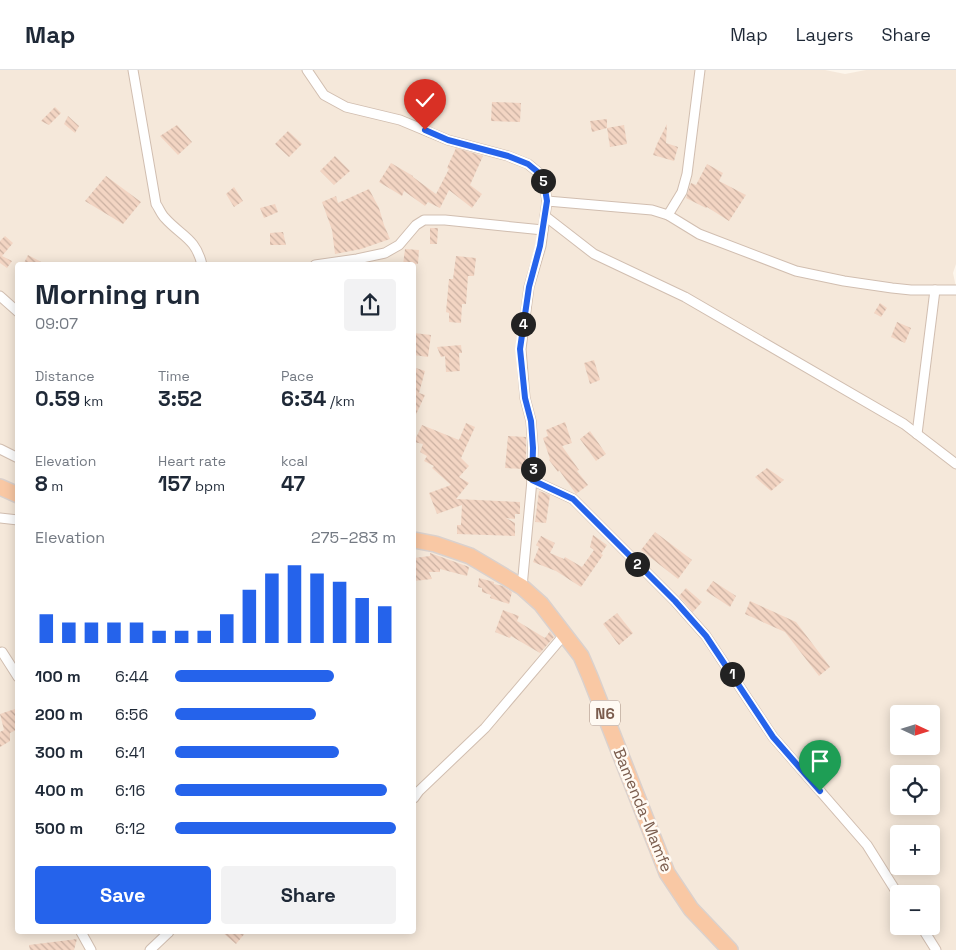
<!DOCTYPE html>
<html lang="en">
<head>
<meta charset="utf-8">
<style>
	body { margin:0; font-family:"Space Grotesk",sans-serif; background:#f2f2f3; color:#1f2937; height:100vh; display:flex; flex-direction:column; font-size:19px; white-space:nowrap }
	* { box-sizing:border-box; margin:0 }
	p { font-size:16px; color:#747a83 }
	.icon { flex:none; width:28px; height:28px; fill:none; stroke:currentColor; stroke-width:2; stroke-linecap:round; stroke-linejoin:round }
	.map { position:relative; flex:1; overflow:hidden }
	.panel { position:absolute; left:15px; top:192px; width:401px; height:672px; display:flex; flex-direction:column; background:#fff; border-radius:5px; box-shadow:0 2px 12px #0003 }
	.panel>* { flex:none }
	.needle { width:32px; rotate:94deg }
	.fabs { position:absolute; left:890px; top:635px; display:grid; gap:10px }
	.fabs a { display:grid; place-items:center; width:50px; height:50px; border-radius:5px; background:#fff; box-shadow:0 2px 12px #0003; font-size:25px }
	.pin { position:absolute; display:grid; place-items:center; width:42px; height:42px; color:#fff; margin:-51px -21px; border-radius:50% 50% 50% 0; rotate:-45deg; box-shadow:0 0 5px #0007 }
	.pin .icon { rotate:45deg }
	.km { position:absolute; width:25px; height:25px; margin:-12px; border-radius:50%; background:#222; color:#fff; font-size:14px; line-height:25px; text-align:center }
	.round { display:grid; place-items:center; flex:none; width:52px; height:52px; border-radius:5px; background:#f2f2f3 }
	.overview { display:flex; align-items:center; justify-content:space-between; height:85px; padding:0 20px }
	h1 { font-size:28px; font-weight:800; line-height:38px }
	.figures { display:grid; grid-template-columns:repeat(3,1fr); gap:8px; height:85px; padding:5px 20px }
	.figures div { display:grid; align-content:center }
	.figures b { font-size:21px; font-weight:800 }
	.figures small { font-size:14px; font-weight:400 }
	.figures p { font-size:14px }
	.chart { height:140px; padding:10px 20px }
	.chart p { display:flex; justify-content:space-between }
	.chart svg { width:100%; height:90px; margin-top:5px; stroke:#2563eb; stroke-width:6 }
	.action { display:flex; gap:10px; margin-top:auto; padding:10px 20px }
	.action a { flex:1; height:58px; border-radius:5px; background:#2563eb; color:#fff; font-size:20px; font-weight:800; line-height:58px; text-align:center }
	.action a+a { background:#f2f2f3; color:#1f2937 }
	ul { padding:0 20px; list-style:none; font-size:16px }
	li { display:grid; grid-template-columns:80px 60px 1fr; align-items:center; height:38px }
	li i { height:12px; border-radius:6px; background:#2563eb }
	header { display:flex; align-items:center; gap:30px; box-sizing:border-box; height:70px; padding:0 25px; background:#fff; border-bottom:1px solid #e0e1e3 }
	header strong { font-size:24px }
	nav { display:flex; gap:28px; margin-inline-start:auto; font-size:18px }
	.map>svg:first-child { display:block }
	.residential { fill:#f5e8da; fill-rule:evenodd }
	.building { fill:url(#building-back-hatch) }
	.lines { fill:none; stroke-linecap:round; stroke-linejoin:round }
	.minor-casing { stroke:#d1beb0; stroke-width:11 }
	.trunk-casing { stroke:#dad1cd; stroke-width:18 }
	.minor { stroke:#fff; stroke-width:9 }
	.trunk { stroke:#f9c8a4; stroke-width:15 }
	.route-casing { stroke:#fff; stroke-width:10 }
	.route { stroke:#2563eb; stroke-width:6 }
	.labels { text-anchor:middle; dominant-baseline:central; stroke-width:5; stroke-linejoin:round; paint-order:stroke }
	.shield { fill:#fffaf3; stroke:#a28b7f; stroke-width:1 }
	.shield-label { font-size:15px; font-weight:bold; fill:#7a5c4d }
	.street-label { font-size:16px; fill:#7a5c4d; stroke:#fffaf3 }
</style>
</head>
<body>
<header>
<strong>Map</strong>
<nav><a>Map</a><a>Layers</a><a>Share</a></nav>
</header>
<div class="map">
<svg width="956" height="880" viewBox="0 0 956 880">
	<defs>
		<pattern id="building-back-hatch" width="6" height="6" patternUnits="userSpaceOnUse" patternTransform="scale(1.25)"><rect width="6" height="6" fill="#f3d5c3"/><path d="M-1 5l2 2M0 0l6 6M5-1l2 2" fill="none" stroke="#cab0a1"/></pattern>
	</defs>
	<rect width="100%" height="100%" fill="#fdf6ec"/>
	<path class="residential" d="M0 0H825L845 4 866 0H956V194L953 203 956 217V880H0ZM18 195H414V862H18ZM899 644H931V676H899ZM899 704H931V736H899ZM899 764H931V796H899ZM899 824H931V856H899Z"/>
	<g class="building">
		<polygon points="492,32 521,33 520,52 491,51"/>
		<polygon points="55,37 61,43 49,55 41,51"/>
		<polygon points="68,46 79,56 75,63 64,54"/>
		<polygon points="607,49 607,58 592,62 590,51"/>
		<polygon points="667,54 666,73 678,77 674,91 653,85 657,74"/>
		<polygon points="177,55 192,72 178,85 160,66"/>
		<polygon points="624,55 627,74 610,77 607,58"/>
		<polygon points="288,61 302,74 289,87 275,74"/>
		<polygon points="456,78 483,86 470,115 482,124 472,138 449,120 440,138 428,132 425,136 404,121 402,126 379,112 391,93 413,106 413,107 436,124 449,99 447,98"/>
		<polygon points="335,86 350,101 334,115 320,101"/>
		<polygon points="707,94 723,103 719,111 746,125 729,151 707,137 706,138 686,128 691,113 696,115"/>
		<polygon points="106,106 141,132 123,154 85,131"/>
		<polygon points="234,117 243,131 234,137 226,124"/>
		<polygon points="369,119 379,138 384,155 390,169 361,179 335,184 332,160 322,132 336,126 338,133"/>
		<polygon points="275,134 278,142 264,148 260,138"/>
		<polygon points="430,158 438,158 437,174 430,174"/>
		<polygon points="283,162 286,175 270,175 270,163"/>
		<polygon points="5,166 13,173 2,186 12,191 7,198 0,193 0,171"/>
		<polygon points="405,179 419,180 418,194 403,195"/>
		<polygon points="28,185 47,195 23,195"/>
		<polygon points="456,186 476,188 474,206 468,206 466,234 462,234 461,253 449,252 449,243 446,242 449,209 453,209"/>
		<polygon points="880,233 887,238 881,247 874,243"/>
		<polygon points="897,252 911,258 905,273 891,267"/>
		<polygon points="414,263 431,265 428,287 414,285"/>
		<polygon points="461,275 462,283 459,283 460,301 446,302 445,286 441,287 437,277"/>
		<polygon points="594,290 600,310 590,314 584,293"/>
		<polygon points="416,298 425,301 419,323 425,325 414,349 414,305"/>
		<polygon points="565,352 572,373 562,376 579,400 577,401 588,415 576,424 559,400 558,402 549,390 550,389 543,368 548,366 546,360"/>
		<polygon points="466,353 475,357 461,388 469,396 459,407 469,413 456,429 520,432 520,444 515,444 515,449 506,448 515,453 515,466 457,464 457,455 461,455 462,435 437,444 429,423 451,415 432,398 434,396 424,391 427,386 420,382 423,374 414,372 422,355 459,370"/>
		<polygon points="590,361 606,384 596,391 580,369"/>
		<polygon points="508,366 526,367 526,399 505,398"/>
		<polygon points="767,398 784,410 771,421 755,407"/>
		<polygon points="539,421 550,425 546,453 535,452"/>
		<polygon points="655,462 692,490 678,509 641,480"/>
		<polygon points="593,465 607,475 601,484 603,485 581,517 556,501 533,492 539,477 536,475 541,466 555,473 550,483 564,489 565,487 582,497 594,480 590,477"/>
		<polygon points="430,483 469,497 467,506 440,499 440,502 429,502 432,509 414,511 414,488 430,486"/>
		<polygon points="479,508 494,512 494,514 503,516 512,522 509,534 490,528 491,525 482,522 482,518 478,517"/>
		<polygon points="713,511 736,526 730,537 706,521"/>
		<polygon points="686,518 702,532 693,542 679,526"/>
		<polygon points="750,531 796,552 830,597 819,606 785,562 745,544"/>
		<polygon points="503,540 519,546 517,551 545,568 550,561 554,567 540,583 511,566 510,568 495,562"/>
		<polygon points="617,543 633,563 619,575 603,554"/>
		<polygon points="18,638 18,659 10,663 10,671 0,677 0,662 4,660 0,644"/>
		<polygon points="222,862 246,862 236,874"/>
		<polygon points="77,869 74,880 30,880 29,875"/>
	</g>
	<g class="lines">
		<defs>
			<g id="minor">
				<path d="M133 0 156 134C159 138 161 144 165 148 181 166 196 168 202 195"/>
				<polyline points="307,0 324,25 346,37 400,50 448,70 508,86 528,94 539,103 544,113 547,131 541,176 529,217 521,279 525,328 531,351 533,378 532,410 522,517"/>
				<polyline points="547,131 652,140 668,145 699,164 796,201 844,211 892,218 911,220 956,220"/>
				<polyline points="668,145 682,122 687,104 700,0"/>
				<polyline points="545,146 594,184 685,227 904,354 956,394"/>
				<polyline points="315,195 357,189 385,183 399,175 416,155 424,150 445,150 543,160"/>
				<polyline points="0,226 18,242"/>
				<polyline points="917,364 935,220"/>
				<polyline points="0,379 18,388"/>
				<polyline points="532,410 573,429 675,531 706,566 773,667 867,775 899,826"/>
				<polyline points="0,448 18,450"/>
				<polyline points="2,582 18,607"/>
				<polyline points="414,728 419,721 485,658 564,565"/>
				<polyline points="921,856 936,880"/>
				<polyline points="81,862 91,880"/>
				<polyline points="150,880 169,862"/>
			</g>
			<g id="trunk">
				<polyline points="0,417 18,425"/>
				<polyline points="414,470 435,474 470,486 522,517 541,534 581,586 590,607 667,803 691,839 730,880"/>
			</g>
		</defs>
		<use href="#minor" class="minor-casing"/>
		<use href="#trunk" class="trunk-casing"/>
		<use href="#minor" class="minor"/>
		<use href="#trunk" class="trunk"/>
	</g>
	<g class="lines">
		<defs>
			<polyline id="route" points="425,60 448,70 508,86 528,94 539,103 544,113 547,131 540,176 529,217 520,279 525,328 531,351 533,378 532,410 573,429 675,531 706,566 773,667 820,721"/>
		</defs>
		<use href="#route" class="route-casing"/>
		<use href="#route" class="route"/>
	</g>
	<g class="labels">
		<rect class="shield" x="590" y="630.5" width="30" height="25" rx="4"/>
		<g class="shield-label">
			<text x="605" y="643">N6</text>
		</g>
		<g class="street-label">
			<text transform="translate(643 740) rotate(68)">Bamenda-Mamfe</text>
		</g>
	</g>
</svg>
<div class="fabs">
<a><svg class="needle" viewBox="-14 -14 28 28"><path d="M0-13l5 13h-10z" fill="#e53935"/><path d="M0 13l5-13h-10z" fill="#747a83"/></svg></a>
<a><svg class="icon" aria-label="locate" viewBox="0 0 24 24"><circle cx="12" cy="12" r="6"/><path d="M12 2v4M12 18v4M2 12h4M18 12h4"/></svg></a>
<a>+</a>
<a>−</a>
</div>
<div class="pin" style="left:820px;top:721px;background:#1e9e55"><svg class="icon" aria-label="arrive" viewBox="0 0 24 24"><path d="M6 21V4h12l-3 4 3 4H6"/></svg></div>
<div class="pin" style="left:425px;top:60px;background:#d93025"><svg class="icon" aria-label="check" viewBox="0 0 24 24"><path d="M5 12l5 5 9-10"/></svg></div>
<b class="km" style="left:732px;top:604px">1</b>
<b class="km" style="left:637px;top:494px">2</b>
<b class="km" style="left:533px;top:399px">3</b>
<b class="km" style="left:523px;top:254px">4</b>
<b class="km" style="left:543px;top:111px">5</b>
<section class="panel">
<div class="overview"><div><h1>Morning run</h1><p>09:07</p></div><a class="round"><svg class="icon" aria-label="share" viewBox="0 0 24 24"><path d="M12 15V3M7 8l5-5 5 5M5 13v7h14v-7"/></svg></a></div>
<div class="figures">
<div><p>Distance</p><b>0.59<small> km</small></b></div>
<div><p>Time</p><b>3:52</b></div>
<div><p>Pace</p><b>6:34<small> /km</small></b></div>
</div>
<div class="figures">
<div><p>Elevation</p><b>8<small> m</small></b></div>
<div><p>Heart rate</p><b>157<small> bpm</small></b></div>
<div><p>kcal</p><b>47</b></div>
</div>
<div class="chart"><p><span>Elevation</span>275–283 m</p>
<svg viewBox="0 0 160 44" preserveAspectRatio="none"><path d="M5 44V30M15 44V34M25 44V34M35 44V34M45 44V34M55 44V38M65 44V38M75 44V38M85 44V30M95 44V18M105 44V10M115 44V6M125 44V10M135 44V14M145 44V22M155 44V26"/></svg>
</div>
<ul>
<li><b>100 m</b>6:44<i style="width:72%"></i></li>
<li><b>200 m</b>6:56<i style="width:64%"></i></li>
<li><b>300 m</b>6:41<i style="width:74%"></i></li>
<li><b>400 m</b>6:16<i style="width:96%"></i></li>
<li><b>500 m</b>6:12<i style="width:100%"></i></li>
</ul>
<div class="action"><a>Save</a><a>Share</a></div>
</section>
</div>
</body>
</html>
